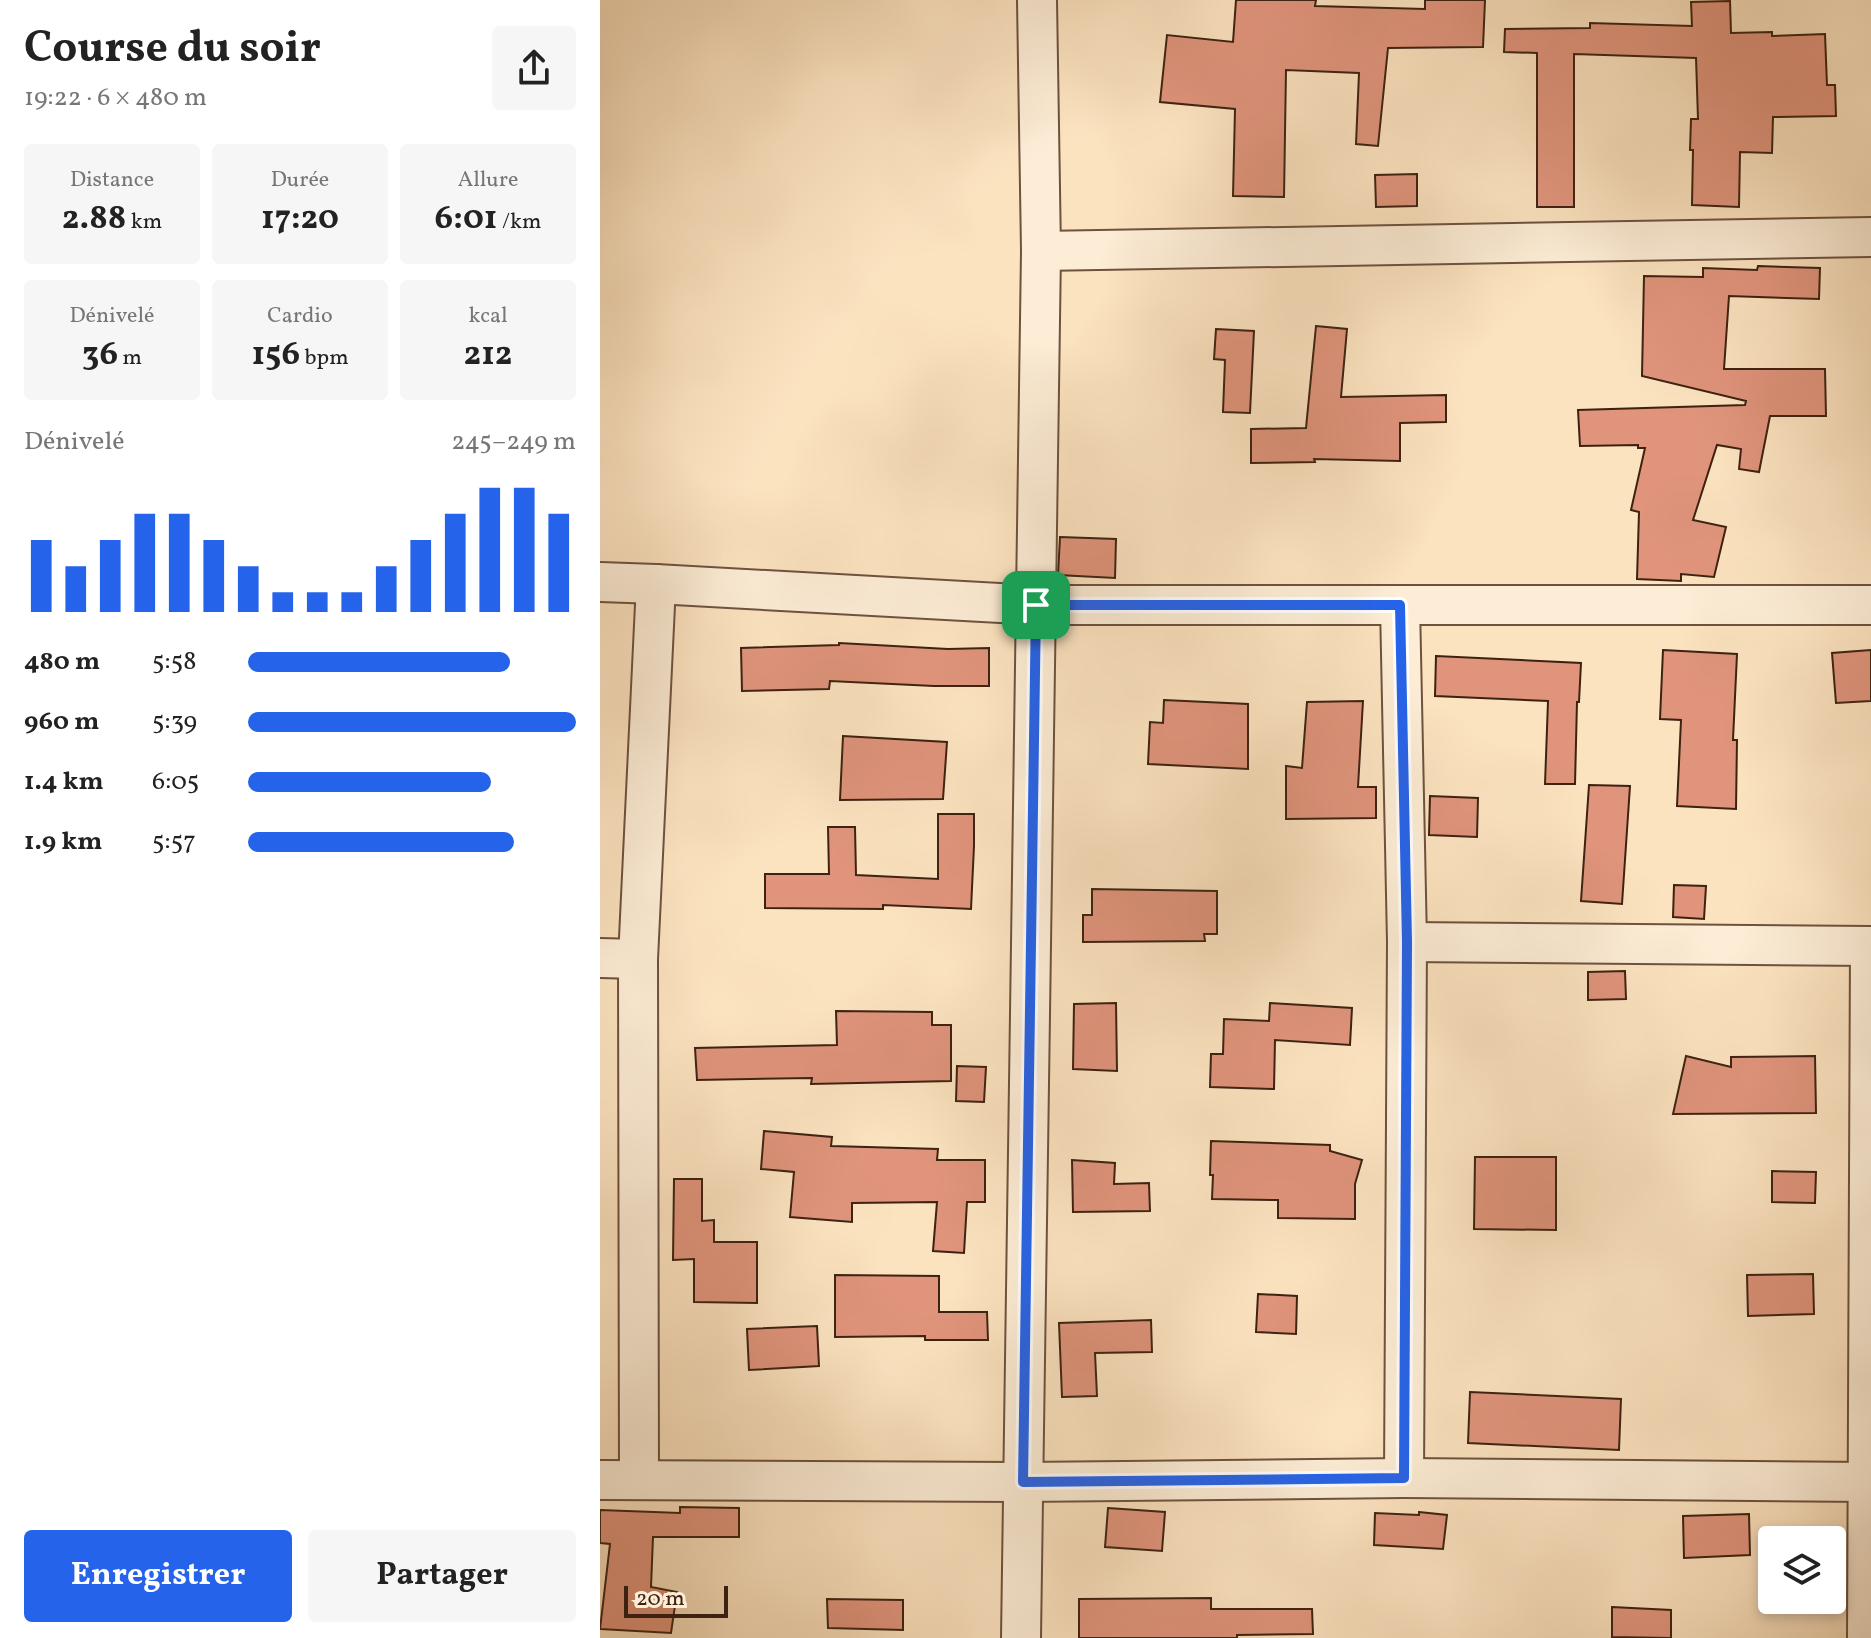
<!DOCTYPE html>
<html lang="fr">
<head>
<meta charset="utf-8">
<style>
	body { margin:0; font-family:Vollkorn,serif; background:#f6f6f6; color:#222; height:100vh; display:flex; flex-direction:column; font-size:30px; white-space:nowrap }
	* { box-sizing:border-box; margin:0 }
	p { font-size:26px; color:#767676 }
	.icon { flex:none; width:44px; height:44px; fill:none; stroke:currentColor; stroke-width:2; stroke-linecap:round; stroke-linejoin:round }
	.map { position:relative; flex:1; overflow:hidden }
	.panel { display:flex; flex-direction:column; background:#fff; width:600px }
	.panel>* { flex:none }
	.tools { position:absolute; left:1158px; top:1526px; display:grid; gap:16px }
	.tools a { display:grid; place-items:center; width:88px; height:88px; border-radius:8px; background:#fff; box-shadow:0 4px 12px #0003; font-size:40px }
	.scale { position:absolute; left:24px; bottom:20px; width:104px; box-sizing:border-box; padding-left:8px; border:4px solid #3d2211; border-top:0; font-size:22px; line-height:28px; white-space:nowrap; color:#3d2211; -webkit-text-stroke:6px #fdedd6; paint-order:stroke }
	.pin { position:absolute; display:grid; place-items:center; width:68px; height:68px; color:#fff; margin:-34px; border-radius:16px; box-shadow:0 4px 12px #0006 }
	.round { display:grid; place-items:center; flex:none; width:84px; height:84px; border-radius:8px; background:#f6f6f6 }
	.head { display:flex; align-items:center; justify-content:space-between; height:136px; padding:0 24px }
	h1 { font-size:44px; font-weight:700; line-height:60px }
	.metrics { display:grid; grid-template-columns:repeat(3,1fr); gap:12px; height:136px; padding:8px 24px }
	.metrics div { display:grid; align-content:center; border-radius:8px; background:#f6f6f6; text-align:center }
	.metrics b { font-size:34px; font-weight:700 }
	.metrics small { font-size:22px; font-weight:400 }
	.metrics p { font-size:22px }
	.chart { height:224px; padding:16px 24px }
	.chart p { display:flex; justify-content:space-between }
	.chart svg { width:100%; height:144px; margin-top:8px; stroke:#2563eb; stroke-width:6 }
	.button { display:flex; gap:16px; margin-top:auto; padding:16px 24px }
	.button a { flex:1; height:92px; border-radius:8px; background:#2563eb; color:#fff; font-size:32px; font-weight:700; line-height:92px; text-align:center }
	.button a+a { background:#f6f6f6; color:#222 }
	ul { padding:0 24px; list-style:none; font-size:26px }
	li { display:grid; grid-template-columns:128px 96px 1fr; align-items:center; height:60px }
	li i { height:20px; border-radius:10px; background:#2563eb }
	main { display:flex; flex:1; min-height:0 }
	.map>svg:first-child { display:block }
	.building { fill:#e0947c; stroke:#3d2211; stroke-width:2 }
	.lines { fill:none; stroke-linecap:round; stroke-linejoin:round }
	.minor-casing { stroke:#6d523d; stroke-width:42 }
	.minor { stroke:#fdedd6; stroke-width:38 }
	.route-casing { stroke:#fff; stroke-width:16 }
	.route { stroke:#2563eb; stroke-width:10 }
</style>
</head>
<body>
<main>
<section class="panel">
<div class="head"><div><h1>Course du soir</h1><p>19:22 · 6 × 480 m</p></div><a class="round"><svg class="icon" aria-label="share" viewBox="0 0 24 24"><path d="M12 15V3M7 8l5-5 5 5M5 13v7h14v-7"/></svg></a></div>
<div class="metrics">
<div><p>Distance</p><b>2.88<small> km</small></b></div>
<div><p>Durée</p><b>17:20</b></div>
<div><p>Allure</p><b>6:01<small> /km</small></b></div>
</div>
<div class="metrics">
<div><p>Dénivelé</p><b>36<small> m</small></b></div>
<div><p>Cardio</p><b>156<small> bpm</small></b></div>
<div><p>kcal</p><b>212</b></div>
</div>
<div class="chart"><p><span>Dénivelé</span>245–249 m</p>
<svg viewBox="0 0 160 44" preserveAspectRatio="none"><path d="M5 44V22M15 44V30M25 44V22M35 44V14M45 44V14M55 44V22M65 44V30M75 44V38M85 44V38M95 44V38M105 44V30M115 44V22M125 44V14M135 44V6M145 44V6M155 44V14"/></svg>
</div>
<ul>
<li><b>480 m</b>5:58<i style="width:80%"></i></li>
<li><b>960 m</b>5:39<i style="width:100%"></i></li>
<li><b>1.4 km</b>6:05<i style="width:74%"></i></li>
<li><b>1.9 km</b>5:57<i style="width:81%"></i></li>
</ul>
<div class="button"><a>Enregistrer</a><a>Partager</a></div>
</section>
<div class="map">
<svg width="1271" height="1638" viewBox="0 0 1271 1638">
	<rect width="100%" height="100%" fill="#fce3c0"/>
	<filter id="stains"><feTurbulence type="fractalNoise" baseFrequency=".0025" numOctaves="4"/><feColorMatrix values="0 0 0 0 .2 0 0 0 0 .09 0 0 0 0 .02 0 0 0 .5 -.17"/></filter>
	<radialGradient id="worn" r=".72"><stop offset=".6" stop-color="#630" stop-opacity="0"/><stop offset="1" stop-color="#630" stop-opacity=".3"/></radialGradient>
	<g class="building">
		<polygon points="636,0 716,0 715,6 825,9 825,0 885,0 883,47 788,48 778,146 756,144 759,73 686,70 684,197 633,196 635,109 560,102 567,35 633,42"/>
		<polygon points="1130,1 1131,33 1172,32 1172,36 1225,34 1227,85 1235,85 1236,116 1173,117 1172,153 1140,152 1139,207 1092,205 1093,150 1090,150 1091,119 1098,119 1096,58 974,54 974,207 937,207 937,53 904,52 905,29 990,28 990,23 1092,26 1091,2"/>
		<polygon points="817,174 817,206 776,207 775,175"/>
		<polygon points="1158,266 1220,268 1219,299 1129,296 1124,369 1225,369 1226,416 1170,416 1159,472 1139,469 1141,449 1117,445 1093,520 1126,527 1114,577 1081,574 1081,581 1037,579 1039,512 1031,510 1045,448 1038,448 1038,445 980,446 978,410 1145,405 1146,401 1042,376 1044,276 1103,277 1103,268 1157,270"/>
		<polygon points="716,326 747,329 741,397 846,395 846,422 800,423 800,461 714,459 715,462 651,463 651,429 706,428"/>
		<polygon points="616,329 654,331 650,413 623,412 625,360 614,359"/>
		<polygon points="460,537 516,539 515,578 458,575"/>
		<polygon points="239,643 348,649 389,648 389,686 334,686 230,681 229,689 142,691 141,648 239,645"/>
		<polygon points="1063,650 1137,654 1133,740 1137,740 1136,809 1077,806 1081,720 1060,719"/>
		<polygon points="1271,650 1271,701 1236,703 1232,653"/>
		<polygon points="836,656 981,663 979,702 977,702 975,784 945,784 948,701 835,696"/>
		<polygon points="564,700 648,704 648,769 548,764 550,722 563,723"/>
		<polygon points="763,701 758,787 776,787 776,818 686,819 686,766 702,768 707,702"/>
		<polygon points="243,736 347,742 343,799 240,800"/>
		<polygon points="989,785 1030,786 1022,904 981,901"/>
		<polygon points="830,796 878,798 877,837 829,835"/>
		<polygon points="338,814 374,814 374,846 371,909 283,905 283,909 165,908 165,874 229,874 228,827 255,827 256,875 338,879"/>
		<polygon points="1074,885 1106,886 1104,919 1073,917"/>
		<polygon points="492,889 617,891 617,934 604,934 605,941 483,942 483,915 492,915"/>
		<polygon points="1025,971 1026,999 988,1000 988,972"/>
		<polygon points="516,1003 517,1071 473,1069 474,1004"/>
		<polygon points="670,1003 752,1008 750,1045 675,1040 674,1089 610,1087 611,1054 623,1054 624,1019 669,1021"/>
		<polygon points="236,1011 332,1012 332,1025 351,1025 351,1081 211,1084 212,1078 97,1080 95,1048 237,1045"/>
		<polygon points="1086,1056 1131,1067 1131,1057 1215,1056 1216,1113 1073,1114"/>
		<polygon points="357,1066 386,1067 384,1102 356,1101"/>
		<polygon points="164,1131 232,1137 231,1146 338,1149 337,1160 385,1160 385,1202 367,1202 364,1253 333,1251 337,1202 252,1203 252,1222 190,1217 194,1172 161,1169"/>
		<polygon points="611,1141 730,1145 730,1151 762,1160 755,1184 755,1219 678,1218 678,1200 612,1199 613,1175 610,1175"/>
		<polygon points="875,1157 956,1157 956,1230 874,1229"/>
		<polygon points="472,1160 515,1163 514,1184 549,1183 550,1211 473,1212"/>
		<polygon points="1172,1171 1216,1172 1215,1203 1172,1202"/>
		<polygon points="74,1179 102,1179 102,1221 114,1220 114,1242 157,1242 157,1303 94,1302 94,1259 73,1260"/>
		<polygon points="1213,1274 1214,1314 1148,1316 1147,1275"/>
		<polygon points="235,1275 339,1276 339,1312 387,1312 388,1340 325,1340 325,1336 235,1337"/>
		<polygon points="658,1294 697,1296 696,1334 656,1332"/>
		<polygon points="551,1320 552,1352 495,1353 497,1396 462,1397 459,1323"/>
		<polygon points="217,1326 219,1366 149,1370 147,1329"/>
		<polygon points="870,1392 1021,1399 1019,1450 868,1443"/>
		<polygon points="80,1507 139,1508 139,1537 53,1537 51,1587 77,1592 71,1633 0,1629 10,1544 0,1543 0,1510 80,1513"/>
		<polygon points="508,1508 565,1512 562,1551 505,1547"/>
		<polygon points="819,1512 847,1515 843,1549 774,1545 775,1513 819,1515"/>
		<polygon points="1149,1514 1150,1555 1084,1558 1083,1516"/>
		<polygon points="611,1598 611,1609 712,1609 713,1634 637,1635 637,1638 479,1638 479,1599"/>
		<polygon points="227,1599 303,1600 303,1630 228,1628"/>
		<polygon points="1012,1607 1071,1610 1071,1638 1012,1637"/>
	</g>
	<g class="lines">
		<defs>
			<g id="minor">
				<polyline points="441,251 1271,237"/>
				<polyline points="0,582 56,584 436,605 1271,605"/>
				<polyline points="800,605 807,942 804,1478"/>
				<polyline points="807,942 1271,946"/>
				<polyline points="0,958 38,959"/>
				<polyline points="0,1480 423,1482 804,1478 1268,1482"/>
				<polyline points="39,1480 38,959 56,584"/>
				<polyline points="421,1638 441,251 437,0"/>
				<polyline points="1267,1638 1270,946"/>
			</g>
		</defs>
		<use href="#minor" class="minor-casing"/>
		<use href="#minor" class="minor"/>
	</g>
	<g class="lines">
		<defs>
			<polygon id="route" points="436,605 800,605 807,942 804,1478 423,1482"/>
		</defs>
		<use href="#route" class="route-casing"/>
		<use href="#route" class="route"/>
	</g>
	<rect width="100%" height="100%" filter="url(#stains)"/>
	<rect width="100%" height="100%" fill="url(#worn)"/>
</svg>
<div class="tools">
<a><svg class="icon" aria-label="layers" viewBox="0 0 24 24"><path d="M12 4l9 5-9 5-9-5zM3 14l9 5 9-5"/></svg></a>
</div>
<div class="scale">20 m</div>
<div class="pin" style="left:436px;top:605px;background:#1e9e55"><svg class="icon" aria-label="arrive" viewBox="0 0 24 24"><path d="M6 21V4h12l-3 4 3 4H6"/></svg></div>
</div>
</main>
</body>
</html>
